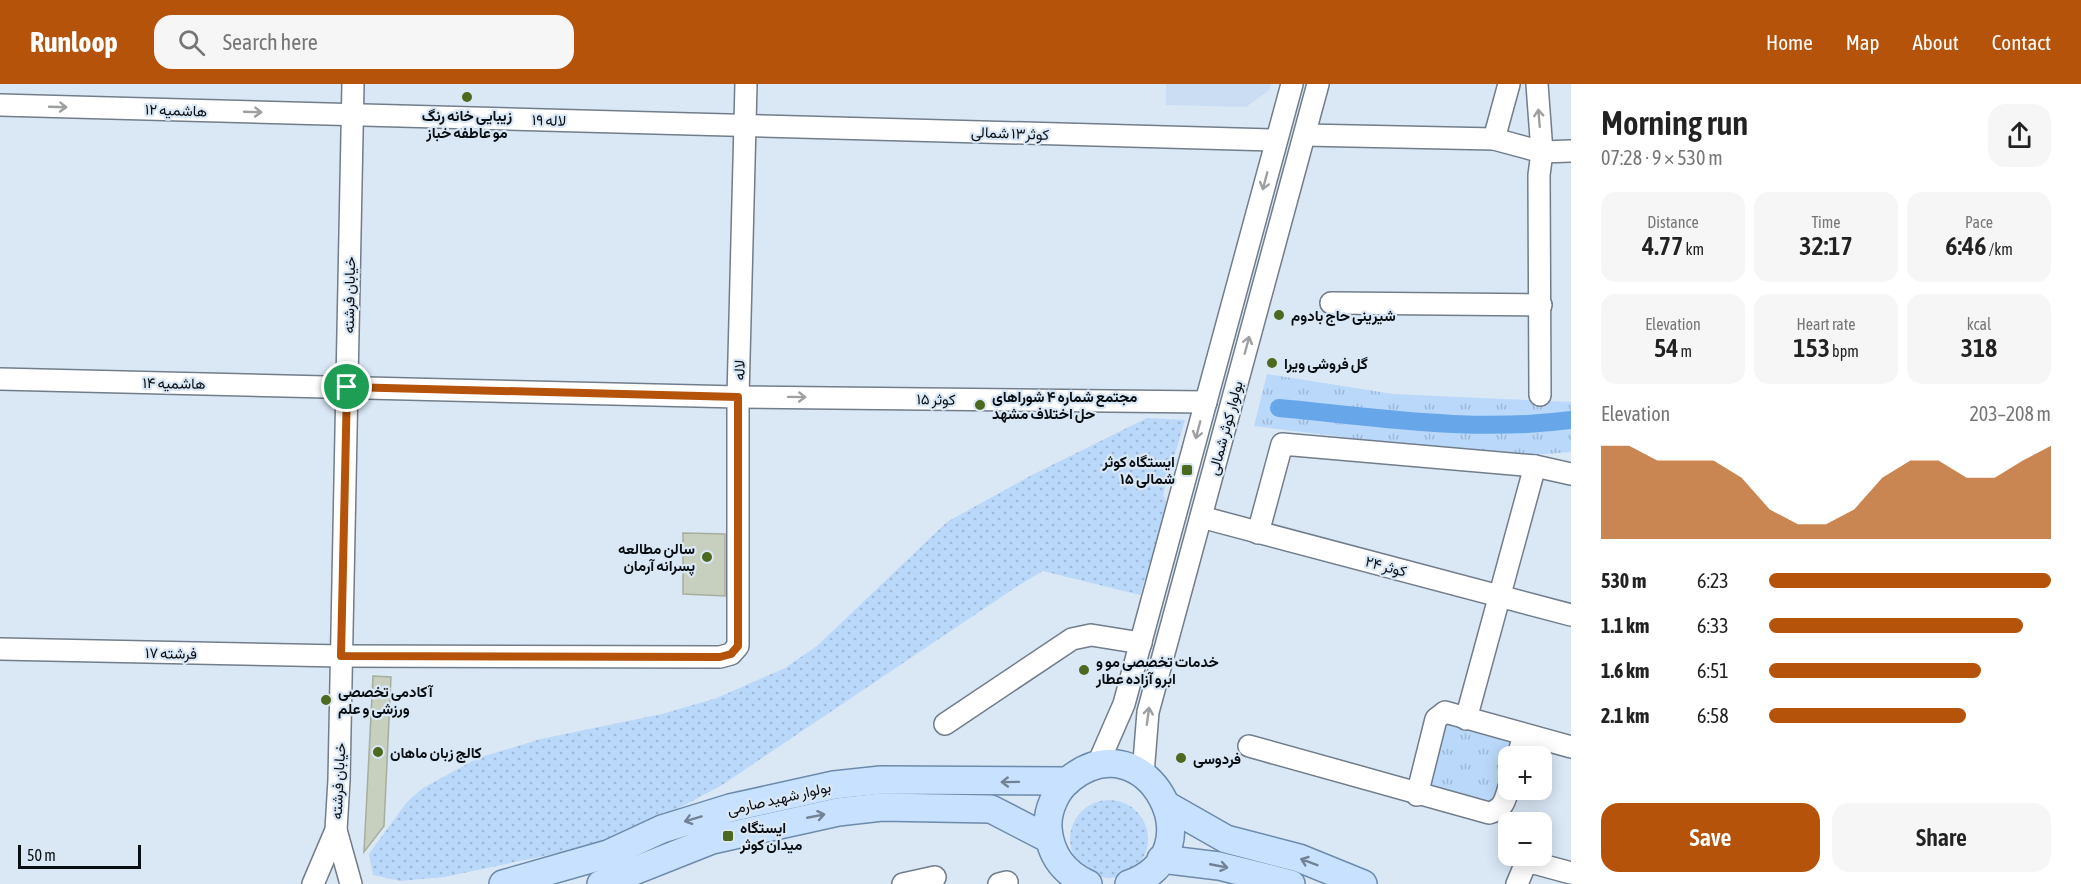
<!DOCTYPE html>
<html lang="en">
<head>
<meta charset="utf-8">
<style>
	body { margin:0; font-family:"Asap Condensed",Vazirmatn,sans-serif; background:#f6f6f6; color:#222; height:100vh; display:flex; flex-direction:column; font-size:22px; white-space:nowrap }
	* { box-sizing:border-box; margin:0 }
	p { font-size:20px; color:#767676 }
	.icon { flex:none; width:33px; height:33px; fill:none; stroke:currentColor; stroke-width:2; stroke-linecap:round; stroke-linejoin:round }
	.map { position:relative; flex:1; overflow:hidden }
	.side { display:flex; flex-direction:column; background:#fff; width:510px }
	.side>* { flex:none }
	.fabs { position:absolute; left:1498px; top:662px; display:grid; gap:12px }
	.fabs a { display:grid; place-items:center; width:54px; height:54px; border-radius:12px; background:#fff; box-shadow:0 3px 15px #0003; font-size:30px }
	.scale { position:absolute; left:18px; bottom:15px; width:123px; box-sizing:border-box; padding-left:6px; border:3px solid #090e12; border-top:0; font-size:16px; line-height:21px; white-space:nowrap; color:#090e12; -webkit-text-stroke:4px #dae7f5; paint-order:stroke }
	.pin { position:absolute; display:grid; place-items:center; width:51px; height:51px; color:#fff; margin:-26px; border:3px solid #fff; border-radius:50%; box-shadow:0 2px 6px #0007 }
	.round { display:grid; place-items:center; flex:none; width:63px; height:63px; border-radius:18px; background:#f6f6f6 }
	.overview { display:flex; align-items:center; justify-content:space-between; height:102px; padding:0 30px }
	h1 { font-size:33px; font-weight:600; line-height:45px }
	.stats { display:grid; grid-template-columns:repeat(3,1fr); gap:9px; height:102px; padding:6px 30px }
	.stats div { display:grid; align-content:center; border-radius:15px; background:#f6f6f6; text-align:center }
	.stats b { font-size:26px; font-weight:600 }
	.stats small { font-size:16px; font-weight:400 }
	.stats p { font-size:16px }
	.chart { height:168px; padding:12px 30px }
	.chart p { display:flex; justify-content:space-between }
	.chart svg { width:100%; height:108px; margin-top:6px; fill:#b45309; opacity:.7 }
	.primary-button { display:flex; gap:12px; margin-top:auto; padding:12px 30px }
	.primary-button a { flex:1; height:69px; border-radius:18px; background:#b45309; color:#fff; font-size:24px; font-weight:600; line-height:69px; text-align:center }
	.primary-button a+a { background:#f6f6f6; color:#222 }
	ul { padding:0 30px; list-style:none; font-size:20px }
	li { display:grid; grid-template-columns:96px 72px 1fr; align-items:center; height:45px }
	li i { height:15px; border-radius:8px; background:#b45309 }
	header { display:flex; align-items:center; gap:36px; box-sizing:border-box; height:84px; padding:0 30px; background:#b45309; color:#fff }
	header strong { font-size:28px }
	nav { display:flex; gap:33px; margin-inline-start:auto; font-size:21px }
	.search { width:420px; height:54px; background:#f6f6f6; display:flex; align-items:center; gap:15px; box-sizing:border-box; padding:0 21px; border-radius:18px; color:#767676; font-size:22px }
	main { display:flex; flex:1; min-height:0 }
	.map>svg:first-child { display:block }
	.built { fill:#cbddf2 }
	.grass { fill:url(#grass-dots) }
	.park { fill:url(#park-tufts) }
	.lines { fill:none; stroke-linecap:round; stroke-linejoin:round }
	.canal { stroke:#68a6ea; stroke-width:18 }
	.building { fill:#c7cfbf; stroke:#a6ae9e; stroke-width:1.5 }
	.minor-casing { stroke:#717d8a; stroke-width:24 }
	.major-casing { stroke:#6c8aab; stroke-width:30 }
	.minor { stroke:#fff; stroke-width:21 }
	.major { stroke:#c7e1fe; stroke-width:27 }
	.oneway { stroke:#9d9fa0 }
	.oneway2 { stroke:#728294 }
	.route-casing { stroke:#fff; stroke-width:12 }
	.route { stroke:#b45309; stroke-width:8 }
	.poi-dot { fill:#4c6a1f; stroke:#dae7f5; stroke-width:2 }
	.labels { text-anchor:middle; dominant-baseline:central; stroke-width:4.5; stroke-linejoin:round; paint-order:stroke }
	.street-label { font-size:15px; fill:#090e12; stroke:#dae7f5 }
	.poi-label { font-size:15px; font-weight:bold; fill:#090e12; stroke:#dae7f5; text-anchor:start }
</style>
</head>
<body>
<header>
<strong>Runloop</strong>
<div class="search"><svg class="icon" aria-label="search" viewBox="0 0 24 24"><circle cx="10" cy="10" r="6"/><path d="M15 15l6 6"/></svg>Search here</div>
<nav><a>Home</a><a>Map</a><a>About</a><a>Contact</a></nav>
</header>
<main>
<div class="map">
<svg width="1571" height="800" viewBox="0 0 1571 800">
	<defs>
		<pattern id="grass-dots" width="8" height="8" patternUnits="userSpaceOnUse" patternTransform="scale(1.5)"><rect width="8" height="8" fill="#bad8fa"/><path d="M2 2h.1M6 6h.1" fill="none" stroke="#9fb8d5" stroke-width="1.8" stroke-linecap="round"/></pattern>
		<pattern id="park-tufts" width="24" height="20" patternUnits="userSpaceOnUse" patternTransform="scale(1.5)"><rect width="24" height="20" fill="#bad8fa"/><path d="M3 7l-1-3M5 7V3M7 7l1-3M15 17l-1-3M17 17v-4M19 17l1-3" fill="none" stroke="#9fb8d5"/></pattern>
	</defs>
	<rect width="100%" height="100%" fill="#dae7f5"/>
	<polygon class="built" points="1166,0 1271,0 1269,6 1246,23 1166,21"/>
	<g class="grass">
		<polygon points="1147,334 1185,336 1163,411 1168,420 1140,511 1043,487 1019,501 722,701 638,746 592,762 444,793 400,797 373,791 369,770 407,718 423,704 478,674 541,655 662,630 717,614 785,584 817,562 947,438 1032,391"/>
		<circle cx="1109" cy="755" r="39"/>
	</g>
	<g class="park">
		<polygon points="1267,290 1393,310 1571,318 1571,368 1533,371 1392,359 1254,342"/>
		<polygon points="1446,639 1514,659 1495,723 1427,703"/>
	</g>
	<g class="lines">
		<path class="canal" d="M1279 324C1376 333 1474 349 1571 336"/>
	</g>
	<g class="building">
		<polygon points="683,449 725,450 725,512 683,510"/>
		<polygon points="373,592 391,593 384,742 364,768"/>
	</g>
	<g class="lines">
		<defs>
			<g id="minor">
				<polyline points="1537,0 1542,68 1539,91 1540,311"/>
				<polyline points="0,21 1276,56"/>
				<polyline points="1305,51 1494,55 1542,68 1571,67"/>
				<polyline points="1494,55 1509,0"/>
				<polyline points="1331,219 1541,221"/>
				<polyline points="0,295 738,313 1206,318"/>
				<polyline points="1201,433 1571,531"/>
				<polyline points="1258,449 1282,360 1535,382 1571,390"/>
				<polyline points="0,565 341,572 720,573 731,570 738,562 738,313 746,0"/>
				<polyline points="1466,635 1535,382"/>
				<polyline points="945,640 1072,555 1091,551 1141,559"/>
				<path d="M1249 662 1489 729C1504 725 1505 716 1509 703"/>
				<polyline points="1518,672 1524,651"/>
				<polyline points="1097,682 1124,620 1292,0"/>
				<polyline points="1143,690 1148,628 1318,0"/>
				<polyline points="1417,711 1436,635 1445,628 1571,663"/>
				<polyline points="336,746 351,800"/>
				<polyline points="313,800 336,746 339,696 353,0"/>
				<polyline points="903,800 935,793"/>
				<polyline points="999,800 1007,798"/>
				<polyline points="1517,800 1525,781 1534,779 1571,789"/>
			</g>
			<g id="major">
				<polyline points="1168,722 1226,755 1299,774 1363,800"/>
				<polyline points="1161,775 1219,782 1291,800"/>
				<polyline points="503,800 608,770 662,745 730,724 834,701 881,696 1068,697"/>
				<polyline points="601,800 712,756 838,728 882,723 991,725 1049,755"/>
				<path d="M1088 800C1064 789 1050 771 1048 744 1047 726 1056 706 1070 695 1146 634 1219 769 1129 800"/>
			</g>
		</defs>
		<use href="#minor" class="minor-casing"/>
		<use href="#major" class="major-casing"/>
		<use href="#minor" class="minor"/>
		<use href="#major" class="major"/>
	</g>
	<defs><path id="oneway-shaft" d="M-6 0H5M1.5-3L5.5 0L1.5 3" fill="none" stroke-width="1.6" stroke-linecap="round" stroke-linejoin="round" transform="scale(1.5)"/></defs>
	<g class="oneway">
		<use href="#oneway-shaft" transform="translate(58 23) rotate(2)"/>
		<use href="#oneway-shaft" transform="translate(253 28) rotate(2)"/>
		<use href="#oneway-shaft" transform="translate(1539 34) rotate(-95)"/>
		<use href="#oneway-shaft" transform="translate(1265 97) rotate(105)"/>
		<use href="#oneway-shaft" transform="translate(1247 261) rotate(-75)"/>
		<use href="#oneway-shaft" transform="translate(797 313) rotate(1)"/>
		<use href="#oneway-shaft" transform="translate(1198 346) rotate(105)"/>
		<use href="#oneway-shaft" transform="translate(1148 632) rotate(-82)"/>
	</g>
	<g class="oneway2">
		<use href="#oneway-shaft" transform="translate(1010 698) rotate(179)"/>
		<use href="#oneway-shaft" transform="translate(816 732) rotate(-11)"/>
		<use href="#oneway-shaft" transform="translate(693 735) rotate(163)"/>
		<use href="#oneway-shaft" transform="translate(1309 778) rotate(-159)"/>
		<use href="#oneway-shaft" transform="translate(1219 782) rotate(11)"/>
	</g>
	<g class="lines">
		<defs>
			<polygon id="route" points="347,303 738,313 738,562 731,570 720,573 341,572"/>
		</defs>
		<use href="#route" class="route-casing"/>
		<use href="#route" class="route"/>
	</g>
	<g class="poi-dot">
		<circle cx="467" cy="13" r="6"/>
		<circle cx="1279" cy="231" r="6"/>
		<circle cx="1272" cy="279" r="6"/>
		<circle cx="980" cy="321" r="6"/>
		<rect x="1181" y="380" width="12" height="12" rx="3"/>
		<circle cx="707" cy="473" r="6"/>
		<circle cx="1084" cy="586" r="6"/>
		<circle cx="326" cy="616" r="6"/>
		<circle cx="378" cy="668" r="6"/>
		<circle cx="1181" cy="674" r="6"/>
		<rect x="722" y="746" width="12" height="12" rx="3"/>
	</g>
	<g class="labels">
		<g class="street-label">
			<text transform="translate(176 26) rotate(2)">هاشمیه ۱۲</text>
			<text transform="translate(549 36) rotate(2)">لاله ۱۹</text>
			<text transform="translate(1010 49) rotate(2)">کوثر۱۳ شمالی</text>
			<text transform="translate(349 211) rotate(-89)">خیابان فرشته</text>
			<text transform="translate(739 286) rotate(-88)">لاله</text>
			<text transform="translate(174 299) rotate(1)">هاشمیه ۱۴</text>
			<text transform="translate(936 315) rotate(1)">کوثر ۱۵</text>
			<text transform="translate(1225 344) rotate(-75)">بولوار کوثر شمالی</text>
			<text transform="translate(1386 482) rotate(15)">کوثر ۲۴</text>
			<text transform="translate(171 569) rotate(1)">فرشته ۱۷</text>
			<text transform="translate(338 697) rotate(-87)">خیابان فرشته</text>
			<text transform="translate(779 714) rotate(-13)">بولوار شهید صارمی</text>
		</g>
		<g class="poi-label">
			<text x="467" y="31" text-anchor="middle">زیبایی خانه رنگ<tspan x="467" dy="17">مو عاطفه خباز</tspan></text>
			<text x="1291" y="231">شیرینی حاج بادوم</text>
			<text x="1284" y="279">گل فروشی ویرا</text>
			<text x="992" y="312">مجتمع شماره ۴ شوراهای<tspan x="992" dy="17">حل اختلاف مشهد</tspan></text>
			<text x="1175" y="377" text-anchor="end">ایستگاه کوثر<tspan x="1175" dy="17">شمالی ۱۵</tspan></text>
			<text x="695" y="464" text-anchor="end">سالن مطالعه<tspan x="695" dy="17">پسرانه آرمان</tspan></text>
			<text x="1096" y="577">خدمات تخصصی مو و<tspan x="1096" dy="17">ابرو آزاده عطار</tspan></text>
			<text x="338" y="607">آکادمی تخصصی<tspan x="338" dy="17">ورزشی و علم</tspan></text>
			<text x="390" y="668">کالج زبان ماهان</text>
			<text x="1193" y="674">فردوسی</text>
			<text x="740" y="743">ایستگاه<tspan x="740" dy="17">میدان کوثر</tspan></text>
		</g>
	</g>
</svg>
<div class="fabs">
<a>+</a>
<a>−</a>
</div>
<div class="scale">50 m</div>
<div class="pin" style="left:347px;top:303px;background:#1e9e55"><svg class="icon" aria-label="arrive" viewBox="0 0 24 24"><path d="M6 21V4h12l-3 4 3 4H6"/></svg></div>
</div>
<section class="side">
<div class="overview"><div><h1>Morning run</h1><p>07:28 · 9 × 530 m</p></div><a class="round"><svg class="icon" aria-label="share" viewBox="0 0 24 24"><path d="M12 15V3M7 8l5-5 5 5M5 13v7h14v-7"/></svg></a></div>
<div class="stats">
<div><p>Distance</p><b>4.77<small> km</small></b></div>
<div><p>Time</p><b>32:17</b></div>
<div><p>Pace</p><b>6:46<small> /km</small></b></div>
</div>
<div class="stats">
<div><p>Elevation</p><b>54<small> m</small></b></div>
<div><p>Heart rate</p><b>153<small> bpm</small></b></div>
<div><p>kcal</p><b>318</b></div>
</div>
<div class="chart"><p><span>Elevation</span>203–208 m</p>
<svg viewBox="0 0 160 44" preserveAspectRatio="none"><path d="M0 44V6L10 6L20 12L30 12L40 12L50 19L60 32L70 38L80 38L90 32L100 19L110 12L120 12L130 19L140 19L150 12L160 6V44z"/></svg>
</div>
<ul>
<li><b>530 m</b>6:23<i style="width:100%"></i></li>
<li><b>1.1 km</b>6:33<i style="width:90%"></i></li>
<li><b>1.6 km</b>6:51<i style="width:75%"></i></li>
<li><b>2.1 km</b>6:58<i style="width:70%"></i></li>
</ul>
<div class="primary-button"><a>Save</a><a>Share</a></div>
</section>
</main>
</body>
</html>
